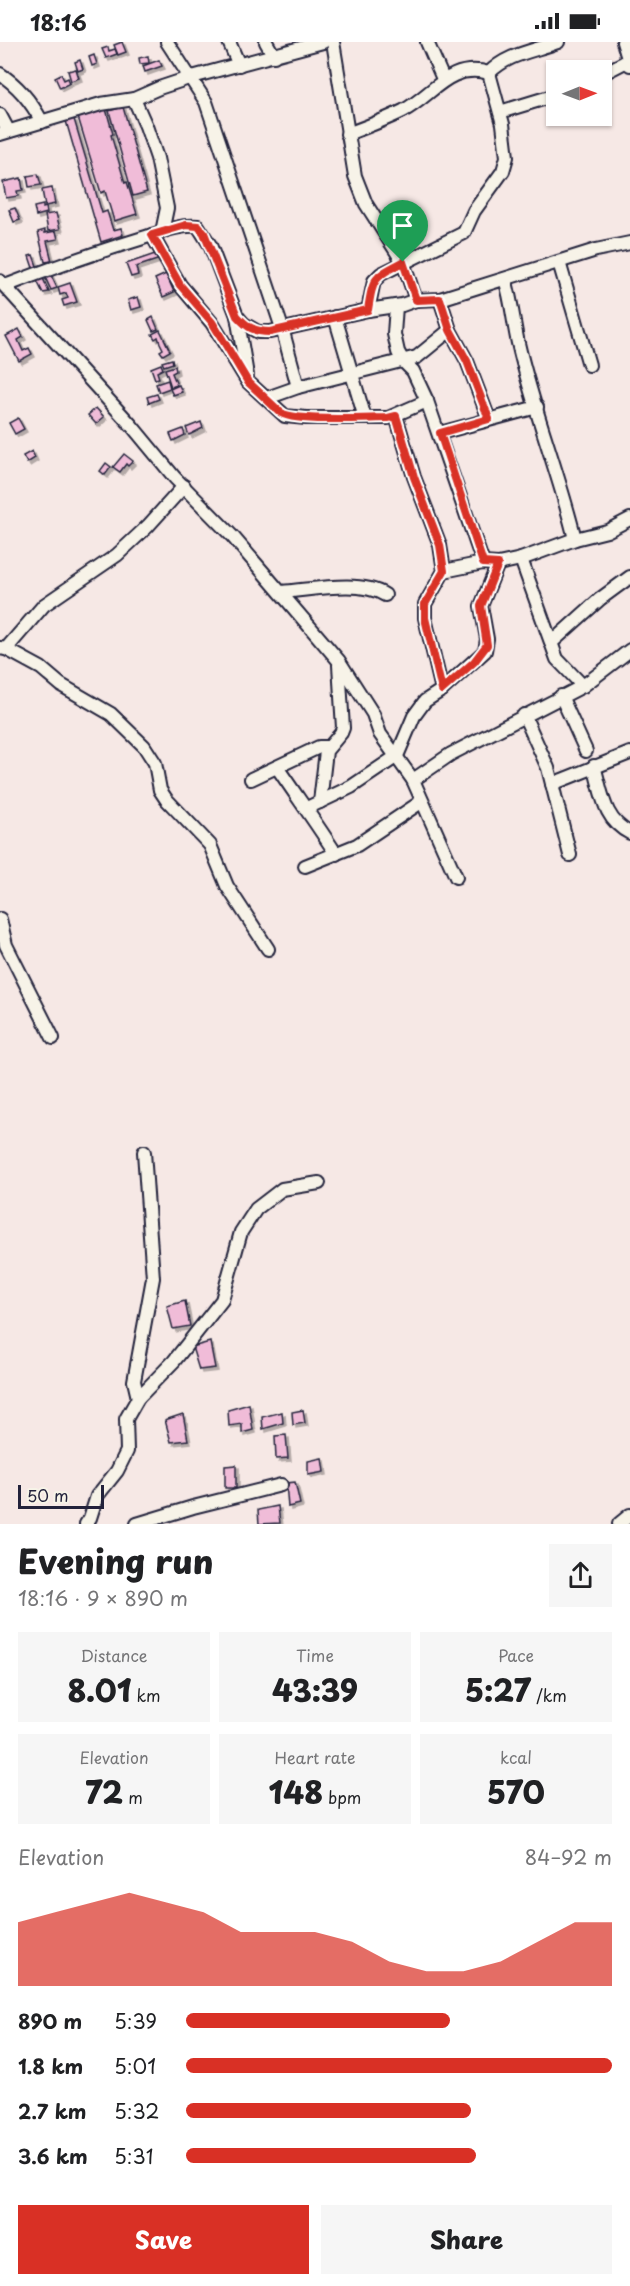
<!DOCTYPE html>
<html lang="en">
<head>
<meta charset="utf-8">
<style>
	body { margin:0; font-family:"Playpen Sans",sans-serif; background:#f6f6f6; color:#202124; height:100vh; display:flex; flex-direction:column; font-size:22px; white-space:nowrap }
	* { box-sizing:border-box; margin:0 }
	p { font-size:20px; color:#757577 }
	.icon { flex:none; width:33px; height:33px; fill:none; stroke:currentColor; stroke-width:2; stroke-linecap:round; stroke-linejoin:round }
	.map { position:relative; height:1482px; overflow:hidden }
	.panel { display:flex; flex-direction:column; background:#fff; flex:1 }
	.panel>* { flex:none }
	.needle { width:39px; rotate:89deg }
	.tools { position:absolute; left:546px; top:18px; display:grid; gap:12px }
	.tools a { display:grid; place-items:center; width:66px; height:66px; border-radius:0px; background:#fff; box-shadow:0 2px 4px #0004; font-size:30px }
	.scale { position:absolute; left:18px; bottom:15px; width:86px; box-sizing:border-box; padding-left:6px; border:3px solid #22223b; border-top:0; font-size:16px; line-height:21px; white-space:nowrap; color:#22223b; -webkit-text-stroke:4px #f7f3e8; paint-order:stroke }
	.pin { position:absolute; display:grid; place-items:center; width:51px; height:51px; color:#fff; margin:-62px -26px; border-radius:50% 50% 50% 0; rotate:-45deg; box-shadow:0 0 6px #0007 }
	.pin .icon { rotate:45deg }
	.round { display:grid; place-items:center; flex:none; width:63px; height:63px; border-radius:0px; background:#f6f6f6 }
	.head { display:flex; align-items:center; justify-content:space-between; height:102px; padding:0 18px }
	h1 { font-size:33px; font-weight:800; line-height:45px }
	.stats { display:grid; grid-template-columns:repeat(3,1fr); gap:9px; height:102px; padding:6px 18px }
	.stats div { display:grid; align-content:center; border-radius:0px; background:#f6f6f6; text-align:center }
	.stats b { font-size:30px; font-weight:800 }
	.stats small { font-size:16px; font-weight:400 }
	.stats p { font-size:16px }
	.chart { height:168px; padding:12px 18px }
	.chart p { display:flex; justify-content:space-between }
	.chart svg { width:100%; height:108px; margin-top:6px; fill:#d93025; opacity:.7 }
	.cta { display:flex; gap:12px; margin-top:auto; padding:12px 18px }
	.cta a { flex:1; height:69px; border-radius:0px; background:#d93025; color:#fff; font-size:24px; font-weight:800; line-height:69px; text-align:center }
	.cta a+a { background:#f6f6f6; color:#202124 }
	ul { padding:0 18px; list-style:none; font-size:20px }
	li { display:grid; grid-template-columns:96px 72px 1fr; align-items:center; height:45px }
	li i { height:15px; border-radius:8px; background:#d93025 }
	.status { display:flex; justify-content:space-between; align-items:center; height:42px; padding:0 30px; background:#fff; direction:ltr }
	.status svg { height:16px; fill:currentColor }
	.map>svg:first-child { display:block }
	.building { fill:#f0bcd8; stroke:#22223b; stroke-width:1.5; filter:url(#shadow) }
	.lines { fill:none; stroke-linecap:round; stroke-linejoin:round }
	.street-casing { stroke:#22223b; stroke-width:16 }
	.street { stroke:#f7f3e8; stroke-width:12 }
	.route-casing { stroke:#fff; stroke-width:12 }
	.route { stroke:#d93025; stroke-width:8 }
</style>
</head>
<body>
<div class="status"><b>18:16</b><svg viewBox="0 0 49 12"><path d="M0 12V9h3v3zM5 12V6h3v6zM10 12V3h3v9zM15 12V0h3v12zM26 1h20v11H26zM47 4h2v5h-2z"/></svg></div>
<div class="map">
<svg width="630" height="1482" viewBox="0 0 630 1482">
	<defs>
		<filter id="shadow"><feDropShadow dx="3" dy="3" stdDeviation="0" flood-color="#0004"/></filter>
	</defs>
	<rect width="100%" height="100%" fill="#f6e8e5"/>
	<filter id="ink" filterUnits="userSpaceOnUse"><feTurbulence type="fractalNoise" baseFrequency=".0167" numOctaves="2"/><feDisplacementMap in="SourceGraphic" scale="12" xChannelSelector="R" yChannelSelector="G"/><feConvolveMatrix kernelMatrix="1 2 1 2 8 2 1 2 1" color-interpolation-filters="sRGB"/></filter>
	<g filter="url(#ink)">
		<g class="building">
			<polygon points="122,0 126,10 118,13 114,3"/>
			<polygon points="108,5 109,9 115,7 117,12 106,16 102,7"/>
			<polygon points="94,13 97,22 92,24 89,15"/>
			<polygon points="148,14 149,21 140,22 139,16"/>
			<polygon points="80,18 83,27 78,29 75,20"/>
			<polygon points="159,18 162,24 145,30 143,24"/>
			<polygon points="76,27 79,36 71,39 68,29"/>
			<polygon points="61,32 64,38 68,36 70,41 60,46 55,35"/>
			<polygon points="123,65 147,150 133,154 109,69"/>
			<polygon points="106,67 113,92 111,93 125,141 127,140 137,172 114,179 105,149 101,151 78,75"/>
			<polygon points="74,77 102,171 107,169 113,188 121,186 123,193 101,200 66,79"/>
			<polygon points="38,132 41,143 29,145 27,134"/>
			<polygon points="21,136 23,148 17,149 18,154 6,156 3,140"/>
			<polygon points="52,146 55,162 45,164 42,148"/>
			<polygon points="43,163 43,166 46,165 47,171 36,174 34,165"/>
			<polygon points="15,166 20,178 14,180 9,168"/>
			<polygon points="56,171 60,187 48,189 45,173"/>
			<polygon points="45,188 45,191 56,189 58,197 47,199 52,219 45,220 38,190"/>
			<polygon points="158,211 160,217 136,225 138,233 131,235 126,222"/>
			<polygon points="33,213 37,224 33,226 29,214"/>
			<polygon points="49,229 57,246 51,248 44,233 42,234 49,250 43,251 35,235"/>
			<polygon points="166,232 174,250 163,255 155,237"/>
			<polygon points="70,241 77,260 64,264 62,258 68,256 66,251 60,253 58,245"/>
			<polygon points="138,255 141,265 131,268 128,258"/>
			<polygon points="153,275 158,287 153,289 148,278"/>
			<polygon points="19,287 23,295 18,298 23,309 29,306 32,312 19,319 6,294"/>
			<polygon points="160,288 170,309 163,313 160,309 163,307 160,301 158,295 155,297 152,292"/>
			<polygon points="172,317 173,321 164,324 162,320"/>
			<polygon points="161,322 163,327 157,330 159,336 155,337 151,326"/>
			<polygon points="175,324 176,329 172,331 177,343 171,345 165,327"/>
			<polygon points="168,338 170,346 159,350 156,342"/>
			<polygon points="179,343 182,350 173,353 170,347"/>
			<polygon points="157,352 159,357 149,361 147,355"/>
			<polygon points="96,366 104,375 96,382 88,373"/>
			<polygon points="18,376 24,387 15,392 9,381"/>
			<polygon points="201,380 203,386 189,393 186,386"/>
			<polygon points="183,387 185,393 173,399 170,392"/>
			<polygon points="32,409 35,416 27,421 23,414"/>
			<polygon points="124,412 133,419 128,424 126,422 120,430 113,425"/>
			<polygon points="106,421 111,425 105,433 100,429"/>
			<polygon points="185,1259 190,1284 173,1287 167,1264"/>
			<polygon points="210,1300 215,1326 199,1328 192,1305"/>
			<polygon points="249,1362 253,1388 242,1391 242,1382 229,1384 228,1368"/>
			<polygon points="303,1368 305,1381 293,1383 292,1370"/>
			<polygon points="282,1370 283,1381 263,1387 262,1375"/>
			<polygon points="183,1372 188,1398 171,1400 165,1378"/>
			<polygon points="286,1393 288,1416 276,1417 275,1394"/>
			<polygon points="322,1416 324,1430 308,1433 308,1419"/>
			<polygon points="236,1423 236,1446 225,1446 225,1424"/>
			<polygon points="295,1440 300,1462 288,1465 286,1441"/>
			<polygon points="278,1464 280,1481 259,1482 258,1468"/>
		</g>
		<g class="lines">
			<defs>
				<g id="street">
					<polyline points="167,0 206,60 282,286 298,345"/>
					<polyline points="229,0 239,23"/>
					<polyline points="266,0 274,14"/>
					<polyline points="333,0 355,134 366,162 403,220 416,258"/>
					<polyline points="427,0 443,37"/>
					<polyline points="623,0 630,23"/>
					<path d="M489 31C507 12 534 9 558 0"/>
					<path d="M0 32C19 44 32 61 42 80"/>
					<polyline points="602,32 629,18"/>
					<polyline points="134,57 146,84 157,116 167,166 162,190"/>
					<polyline points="500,70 556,53"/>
					<polyline points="0,73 8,88"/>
					<polyline points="0,92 101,62 134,57 159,46 192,35 323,0"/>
					<path d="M347 92C366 85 385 78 403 69 433 53 449 20 489 31"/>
					<polyline points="152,193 180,243 212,281 248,340 285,374 306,376 388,376 427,359"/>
					<polyline points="559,220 589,323"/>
					<path d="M505 237C512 259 513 279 518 301 533 367 559 431 575 497"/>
					<polyline points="0,239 132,384 175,436 233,495 339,619 373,672 380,692 413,738 456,835"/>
					<path d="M5 244C49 227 94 211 140 197 159 191 179 182 198 184L210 203 237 274 244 282 258 290H270L368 268 402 263 416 258 440 257 596 208 630 201"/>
					<polyline points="440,257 450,288 467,319 489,377"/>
					<polyline points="396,264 394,292 398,310 403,319 413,329 427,359 483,521"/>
					<polyline points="368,268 374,239 381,232 464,191 474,169 503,129 507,115 503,82 489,31"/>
					<polyline points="237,274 247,333"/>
					<polyline points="335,275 365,376"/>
					<polyline points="267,356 298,345 417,315 450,288"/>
					<polyline points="396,374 414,435 440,503 444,529 425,562 425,576 442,648"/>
					<polyline points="440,391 537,365"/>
					<polyline points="521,517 557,617 583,644"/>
					<polyline points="444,529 483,521 498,522 521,517 575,497 607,489 630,477"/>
					<path d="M282 550C311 548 360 537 385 553"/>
					<polyline points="551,601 600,557 630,535"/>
					<polyline points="0,606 6,607 41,626 61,643 111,672 144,704 155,721 160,748 166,757 210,803 227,844 268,907"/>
					<polyline points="6,607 44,563 117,513 148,484 184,444"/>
					<polyline points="561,654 586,709"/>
					<polyline points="524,673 548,726 570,813"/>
					<path d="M594 724C602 750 603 778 630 791"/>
					<path d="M277 725C297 755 317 782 336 812"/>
					<polyline points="251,737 319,705 328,705"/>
					<polyline points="413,738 451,712 583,644 630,608"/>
					<polyline points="552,742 630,711"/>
					<polyline points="320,760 326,709 341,691 343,686 339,623"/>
					<polyline points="307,766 351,745 397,714 414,674 425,659 442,648 485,609 487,597 481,564 498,522"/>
					<polyline points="305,824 357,803 421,760"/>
					<polyline points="0,877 6,903 53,996"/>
					<polyline points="138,1356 134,1339 153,1236 144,1110"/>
					<polyline points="86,1482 90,1476 97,1454 117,1429 127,1409 126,1377 138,1356 174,1319 222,1258 241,1190 256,1167 282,1147 319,1141"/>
					<polyline points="137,1482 193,1465 281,1443"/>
					<polyline points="619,1482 630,1473"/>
				</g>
			</defs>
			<use href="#street" class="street-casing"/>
			<use href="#street" class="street"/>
		</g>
	</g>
	<g class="lines" filter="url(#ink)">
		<defs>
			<path id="route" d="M186 183 198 184 204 191 237 274C247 285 254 290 270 290L368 268C373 235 374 235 403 220L416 258 440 257 450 288 467 319 489 377 440 391 483 521 498 522 481 564 487 603 474 620 442 648 425 576V562L444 529 440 503 414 435 396 374 388 376C368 376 292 381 280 370L248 340 212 280 180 243 152 193Z"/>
		</defs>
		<use href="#route" class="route-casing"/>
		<use href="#route" class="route"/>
	</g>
</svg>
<div class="tools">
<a><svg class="needle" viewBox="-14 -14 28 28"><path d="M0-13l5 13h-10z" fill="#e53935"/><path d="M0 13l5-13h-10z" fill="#757577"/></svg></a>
</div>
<div class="scale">50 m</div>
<div class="pin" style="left:403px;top:220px;background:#1e9e55"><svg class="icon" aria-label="arrive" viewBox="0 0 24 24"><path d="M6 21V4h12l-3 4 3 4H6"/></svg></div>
</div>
<section class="panel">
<div class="head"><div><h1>Evening run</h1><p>18:16 · 9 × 890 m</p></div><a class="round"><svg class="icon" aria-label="share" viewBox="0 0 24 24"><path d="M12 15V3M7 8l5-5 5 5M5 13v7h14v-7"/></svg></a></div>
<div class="stats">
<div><p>Distance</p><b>8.01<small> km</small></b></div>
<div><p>Time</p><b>43:39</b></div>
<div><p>Pace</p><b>5:27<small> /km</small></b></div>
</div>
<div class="stats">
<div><p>Elevation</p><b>72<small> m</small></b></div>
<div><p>Heart rate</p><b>148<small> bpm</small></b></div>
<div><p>kcal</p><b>570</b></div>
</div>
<div class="chart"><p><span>Elevation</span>84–92 m</p>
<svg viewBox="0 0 160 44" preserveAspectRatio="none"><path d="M0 44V18L10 14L20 10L30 6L40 10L50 14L60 22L70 22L80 22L90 26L100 34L110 38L120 38L130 34L140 26L150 18L160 18V44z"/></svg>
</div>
<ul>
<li><b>890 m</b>5:39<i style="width:62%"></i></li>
<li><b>1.8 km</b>5:01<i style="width:100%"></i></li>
<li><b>2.7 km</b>5:32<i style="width:67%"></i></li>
<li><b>3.6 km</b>5:31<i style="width:68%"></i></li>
</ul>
<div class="cta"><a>Save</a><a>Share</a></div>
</section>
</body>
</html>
